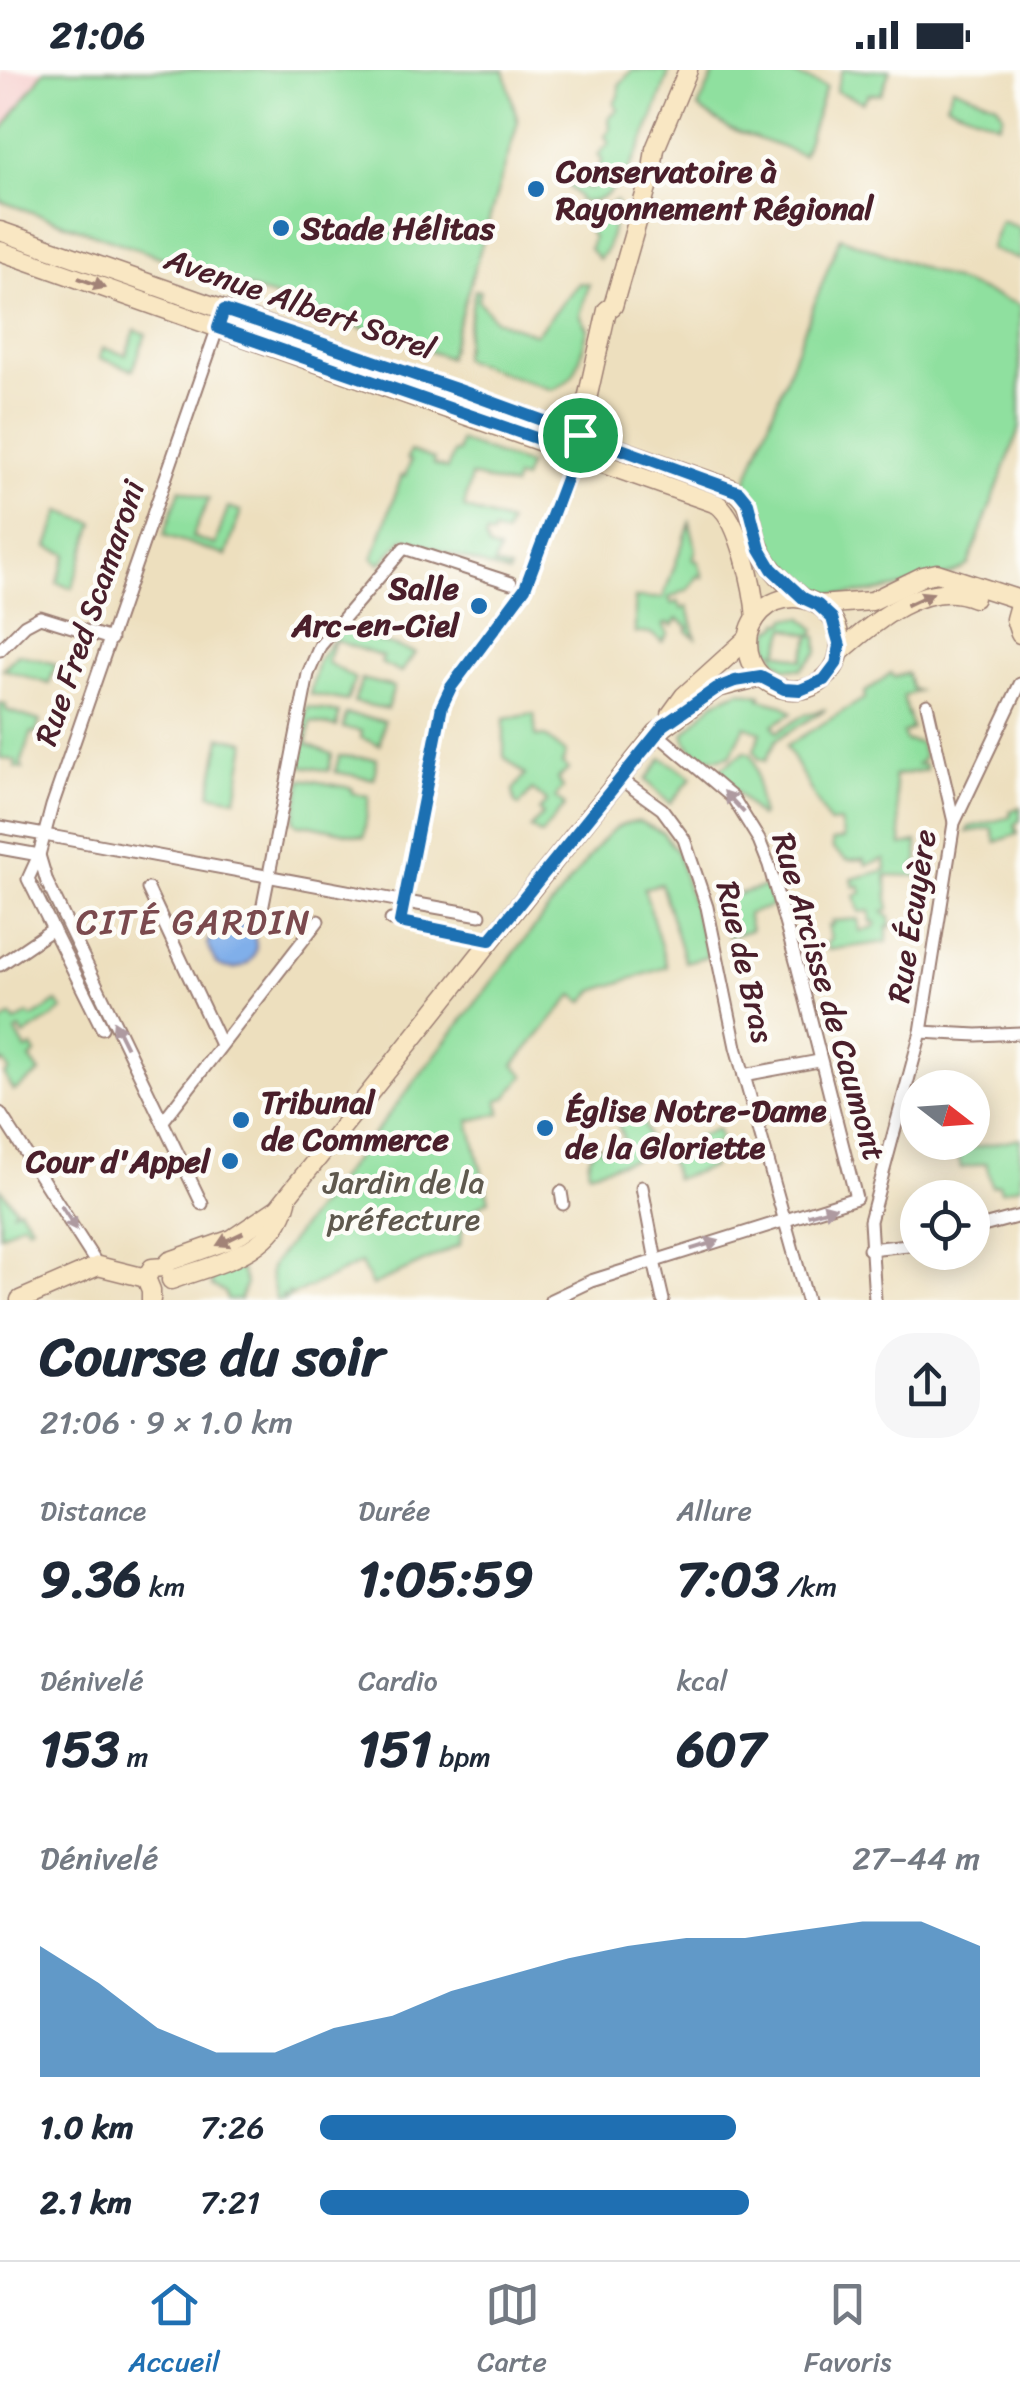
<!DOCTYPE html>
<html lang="fr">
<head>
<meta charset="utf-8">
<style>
	body { margin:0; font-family:Sriracha,sans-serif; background:#f6f6f7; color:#1f2937; height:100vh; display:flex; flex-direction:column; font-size:38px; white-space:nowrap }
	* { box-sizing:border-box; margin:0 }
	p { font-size:32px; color:#747a83 }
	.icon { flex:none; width:55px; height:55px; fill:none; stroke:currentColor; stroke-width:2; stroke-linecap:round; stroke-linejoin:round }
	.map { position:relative; height:1230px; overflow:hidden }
	.panel { display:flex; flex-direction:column; background:#fff; flex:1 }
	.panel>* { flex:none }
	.needle { width:65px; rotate:107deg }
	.controls { position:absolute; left:900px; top:1000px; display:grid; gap:20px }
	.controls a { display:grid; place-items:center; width:90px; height:90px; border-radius:50%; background:#fff; box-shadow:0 5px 25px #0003; font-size:50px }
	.pin { position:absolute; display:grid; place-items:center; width:85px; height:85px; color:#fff; margin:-42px; border:5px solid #fff; border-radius:50%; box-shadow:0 2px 10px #0007 }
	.round { display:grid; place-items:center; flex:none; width:105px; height:105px; border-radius:40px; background:#f6f6f7 }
	.overview { display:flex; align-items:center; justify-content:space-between; height:170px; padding:0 40px }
	h1 { font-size:55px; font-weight:700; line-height:75px }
	.metrics { display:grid; grid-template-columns:repeat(3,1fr); gap:15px; height:170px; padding:10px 40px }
	.metrics div { display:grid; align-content:center }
	.metrics b { font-size:50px; font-weight:700 }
	.metrics small { font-size:28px; font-weight:400 }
	.metrics p { font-size:28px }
	.chart { height:280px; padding:20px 40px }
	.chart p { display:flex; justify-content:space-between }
	.chart svg { width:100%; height:180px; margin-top:10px; fill:#1f6fb2; opacity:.7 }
	ul { padding:0 40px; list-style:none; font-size:32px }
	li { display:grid; grid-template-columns:160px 120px 1fr; align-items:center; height:75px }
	li i { height:25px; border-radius:12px; background:#1f6fb2 }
	.status { display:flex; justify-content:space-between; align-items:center; height:70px; padding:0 50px; background:#fff; direction:ltr }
	.status svg { height:28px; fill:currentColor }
	.dock { display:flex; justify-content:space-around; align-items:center; height:140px; border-top:2px solid #e0e1e3; background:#fff; font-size:28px; color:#747a83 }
	.dock a { display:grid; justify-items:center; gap:5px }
	.dock .on { color:#1f6fb2 }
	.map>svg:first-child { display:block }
	.built { fill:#f7d0cf }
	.green { fill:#8fe09f; stroke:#6c8065; stroke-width:2.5; fill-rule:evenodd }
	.water { fill:#80afea; stroke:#65678a; stroke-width:2.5 }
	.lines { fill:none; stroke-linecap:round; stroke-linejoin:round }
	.street-casing { stroke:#9c7f74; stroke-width:15 }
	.secondary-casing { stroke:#9c7f74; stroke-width:21 }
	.street { stroke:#fff; stroke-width:11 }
	.secondary { stroke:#f9e7c3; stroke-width:18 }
	.oneway { fill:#a28377 }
	.oneway2 { fill:#ae9aa0 }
	.route-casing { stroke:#fff; stroke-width:20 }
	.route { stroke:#1f6fb2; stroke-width:12 }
	.poi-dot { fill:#1f6fb2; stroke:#fdfcf7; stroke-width:4 }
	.labels { text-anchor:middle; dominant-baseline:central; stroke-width:9; stroke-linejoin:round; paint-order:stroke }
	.poi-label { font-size:32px; font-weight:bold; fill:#4a1f2b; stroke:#fdfcf7; text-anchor:start }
	.street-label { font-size:32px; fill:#4a1f2b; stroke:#fdfcf7 }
	.park-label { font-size:32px; fill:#5f594e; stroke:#fdfcf7 }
	.neighbourhood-label { font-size:35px; letter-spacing:2.5px; fill:#7b4a4e; stroke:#fdfcf7 }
</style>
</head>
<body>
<div class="status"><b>21:06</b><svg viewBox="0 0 49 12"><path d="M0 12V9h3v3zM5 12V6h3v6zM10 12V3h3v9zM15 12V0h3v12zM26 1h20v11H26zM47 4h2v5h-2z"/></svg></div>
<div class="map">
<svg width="1020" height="1230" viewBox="0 0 1020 1230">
	<rect width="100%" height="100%" fill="#fdfcf7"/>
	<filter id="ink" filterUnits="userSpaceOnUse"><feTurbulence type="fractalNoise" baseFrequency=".01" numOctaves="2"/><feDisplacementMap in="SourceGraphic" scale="20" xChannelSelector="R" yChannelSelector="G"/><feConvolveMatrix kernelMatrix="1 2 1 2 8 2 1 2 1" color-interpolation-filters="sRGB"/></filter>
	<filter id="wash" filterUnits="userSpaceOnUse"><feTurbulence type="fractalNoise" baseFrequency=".0048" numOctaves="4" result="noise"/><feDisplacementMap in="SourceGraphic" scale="40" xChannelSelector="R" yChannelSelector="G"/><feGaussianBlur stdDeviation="2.25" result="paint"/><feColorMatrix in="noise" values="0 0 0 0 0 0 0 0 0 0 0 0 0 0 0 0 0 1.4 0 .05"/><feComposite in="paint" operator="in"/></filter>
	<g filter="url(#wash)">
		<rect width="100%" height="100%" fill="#eddfbe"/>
		<polygon class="built" points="0,0 45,0 0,63"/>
		<g class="green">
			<polygon points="45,0 504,0 518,52 448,288 0,131 0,63"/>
			<path d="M632 0H670C657 33 627 144 579 131V127L567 115 574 109 582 117 590 119 600 107 597 101 602 90 598 85 609 73 605 66 610 59 609 48 618 39 614 33 619 26V15Z"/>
			<polygon points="716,0 783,0 826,17 803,85 728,58 698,38"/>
			<polygon points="842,0 890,0 881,24 869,24 863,32 836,21"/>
			<polygon points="953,17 997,34 1003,44 999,54 946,34"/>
			<polygon points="616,131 618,137 607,179 599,189 590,179 593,167 588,160 593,143"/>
			<polygon points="1001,151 1020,158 1020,190 990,179"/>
			<path d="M840 167 1020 235V357L968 495C950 507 930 510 909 515 860 526 806 537 774 488 759 465 764 437 744 417Z"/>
			<path d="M579 213 589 214 580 245 588 259C579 287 581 309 552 320L462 289 475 220 480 221 478 230 495 250 536 264Z"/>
			<polygon points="135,260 146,264 133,300 99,288 103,278 126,285"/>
			<polygon points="460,371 528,395 523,410 516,408 513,417 471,406 464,438 509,453 505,465 494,461 492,466 487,464 485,469 489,478 499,481 494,495 510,500 509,504 404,468 380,494 373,488 402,405 405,406 411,391 407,389 410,381 434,389 433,394 447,399 454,382 458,382"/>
			<polygon points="180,419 209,429 192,467 215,475 228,437 241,441 226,486 164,465"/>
			<polygon points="60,441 94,453 72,518 57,513 67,484 48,477"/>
			<polygon points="690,453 696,479 693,490 698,491 703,507 698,506 689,519 669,528 672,534 678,532 682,539 688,537 696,568 687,561 689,557 678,549 672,556 669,553 663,555 668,564 662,572 650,563 635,563 635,528 663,528"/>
			<path d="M787 548H803L815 559 813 565 817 567 818 582 801 599 785 598 774 588 775 582 768 580 771 559 778 557 780 552 785 553ZM786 558 811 565 802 590 778 582Z"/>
			<polygon points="341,558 415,583 401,603 381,593 383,587 334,570 327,592 355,609 347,631 310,624 318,591"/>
			<polygon points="18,584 56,594 49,614 3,599"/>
			<polygon points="891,603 894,607 907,603 912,619 918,621 903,626 912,659 903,663 906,671 920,673 924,688 918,694 925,695 926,700 894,706 902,775 917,772 918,791 913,797 918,799 919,806 886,805 889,840 883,841 890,848 891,856 887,857 887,872 828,880 827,872 831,870 828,856 833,855 832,851 858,849 860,862 876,856 876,852 871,852 870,841 859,842 855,825 862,823 860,815 854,817 852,809 886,800 885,789 866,795 864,789 847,790 833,779 832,771 844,769 840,752 829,753 786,676 865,628 864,623"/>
			<polygon points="362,609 394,617 387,639 354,632"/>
			<path d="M740 621 761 625 760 629 783 635 792 643 773 655 777 662 804 645 826 639 776 670 765 691 759 689 754 680 761 662 745 656 731 685C710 693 690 687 684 664L714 632Z"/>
			<polygon points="0,633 6,635 6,640 40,651 36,663 32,662 21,694 23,699 15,698 16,691 0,688"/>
			<polygon points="307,637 339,643 337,657 311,652 307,674 332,684 329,701 297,695"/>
			<polygon points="346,644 384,651 380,675 361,668 362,661 343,658"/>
			<polygon points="534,644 536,667 545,666 566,683 562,694 569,699 557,709 563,718 555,728 565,735 541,765 531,758 543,744 539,741 547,731 532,720 519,736 515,733 513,720 525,705 504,687 504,649"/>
			<polygon points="221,667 246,672 236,729 210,724"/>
			<path d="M745 682 751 684C761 703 755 724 762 745L759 747 718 700Z"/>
			<polygon points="339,686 377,689 374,709 335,702"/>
			<polygon points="662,688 692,707 670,734 646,710"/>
			<polygon points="302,709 352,718 352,723 369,726 364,767 311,755 299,755 294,751"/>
			<polygon points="1020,737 1020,750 1015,755 1018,764 996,772 992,758 967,762 969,757 1011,747 1010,741"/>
			<path d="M638 751 663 763 677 782 708 886 685 892 661 814 644 818 667 897 594 921 583 932 573 925 514 995 525 1005 506 1028 498 1030 501 1043 469 1051 489 1130C469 1140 461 1153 460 1175L372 1216 361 1193 291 1226 288 1221 289 1227 285 1229 282 1224 283 1230H276L270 1202 272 1195 600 773C612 759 621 753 638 751Z"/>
			<polygon points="767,816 773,836 747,844 751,860 728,867 724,828"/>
			<polygon points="57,932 63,940 24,966 20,959 16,962 26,980 32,977 36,984 30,989 40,1003 14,1021 4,1005 9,1001 4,992 0,994 0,953 11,946 15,952 28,944 32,948"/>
			<path d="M640 1040 649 1071 644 1073 646 1081 651 1079 652 1084 589 1102C586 1091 591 1081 600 1075L603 1081 625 1074 616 1048Z"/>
			<polygon points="717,1059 721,1070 707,1078 712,1097 675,1109 669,1090 697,1081 694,1068"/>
			<polygon points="1020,1068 1020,1116 1001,1121 999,1114 992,1116 986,1093 961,1098 957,1081"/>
			<polygon points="0,1118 15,1137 13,1141 19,1138 31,1155 27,1157 23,1152 0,1165"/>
			<polygon points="232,1196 241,1200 246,1214 240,1230 227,1230 225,1222 212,1216 211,1204"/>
		</g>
		<path class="water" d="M233 850V857H238L240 851C273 871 250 912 216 894L207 873 218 854Z"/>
	</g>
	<g filter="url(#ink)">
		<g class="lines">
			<defs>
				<g id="street">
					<polyline points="0,580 25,555 40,547 111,569"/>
					<polyline points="927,635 954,752"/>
					<polyline points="619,708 662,739 684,769 707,837 736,977 807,1230"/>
					<polyline points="0,757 39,764"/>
					<polyline points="50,766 401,831"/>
					<polyline points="0,778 39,785"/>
					<polyline points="39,785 28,809 102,958"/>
					<polyline points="148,819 221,975"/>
					<polyline points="412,833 480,845"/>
					<polyline points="262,840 308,604 320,576 404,478 511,513"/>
					<polyline points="391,850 490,870"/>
					<polyline points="401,852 442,636 451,617 525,518 576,381"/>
					<polyline points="0,895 53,859"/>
					<polyline points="921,962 977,965 1020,963"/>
					<polyline points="744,1005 819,991"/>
					<polyline points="0,1043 98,1196"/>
					<polyline points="163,1051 318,851"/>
					<polyline points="642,1117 656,1191"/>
					<polyline points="561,1122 563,1134"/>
					<polyline points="202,1134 47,812 39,785 52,736 219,254"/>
					<polyline points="972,1159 1020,1146"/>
					<polyline points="869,1179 918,1174"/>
					<polyline points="654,1191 663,1230"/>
					<polyline points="551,1230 591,1211 856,1128 797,895 769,795 759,770 733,728 656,663"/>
					<polyline points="875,1230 870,1151 921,962 954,753 1020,614"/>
				</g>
				<g id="secondary">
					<path d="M0 161 730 418C756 432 749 456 761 480 770 500 786 514 803 528"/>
					<path d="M0 181 717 434C740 450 754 521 756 548"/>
					<polyline points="579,365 607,240 613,236 652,100 655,79 688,0"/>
					<circle cx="794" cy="574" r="46"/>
					<polyline points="1020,531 1015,549 1020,564"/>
					<polyline points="818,535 872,531 923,506 937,503 1020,530"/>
					<path d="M839 583C874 552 926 507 974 528"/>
					<polyline points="671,644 684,626 748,568"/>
					<polyline points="146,1208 152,1198 164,1197 170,1191 232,1169 278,1138 656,663 717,618 761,607"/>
					<polyline points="146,1208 151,1220 151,1230"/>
					<path d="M171 1210C215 1194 275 1183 287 1131"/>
					<polyline points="20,1230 98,1196 146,1208"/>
				</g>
			</defs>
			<use href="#street" class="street-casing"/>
			<use href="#secondary" class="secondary-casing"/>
			<use href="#street" class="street"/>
			<use href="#secondary" class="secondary"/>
		</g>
		<defs><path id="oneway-solid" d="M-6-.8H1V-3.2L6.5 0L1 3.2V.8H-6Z" transform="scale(2.5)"/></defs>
		<g class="oneway">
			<use href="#oneway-solid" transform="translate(92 213) rotate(20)"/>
			<use href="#oneway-solid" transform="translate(920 529) rotate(-25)"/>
			<use href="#oneway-solid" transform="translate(230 1169) rotate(154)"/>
		</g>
		<g class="oneway2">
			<use href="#oneway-solid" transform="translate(734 732) rotate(-133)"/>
			<use href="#oneway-solid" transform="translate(120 964) rotate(-116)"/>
			<use href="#oneway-solid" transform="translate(822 1141) rotate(-16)"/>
			<use href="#oneway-solid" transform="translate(69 1148) rotate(57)"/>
			<use href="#oneway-solid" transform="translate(705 1175) rotate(-17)"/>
		</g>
	</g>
	<g class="lines" filter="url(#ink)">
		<defs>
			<polygon id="route" points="224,240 459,320 739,422 748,433 760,479 772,499 803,528 818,535 832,548 840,576 836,594 824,610 800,620 784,619 761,607 735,611 717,618 664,655 490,870 400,852 442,636 451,617 525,518 576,382 218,258"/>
		</defs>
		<use href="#route" class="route-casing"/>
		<use href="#route" class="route"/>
	</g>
	<g class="poi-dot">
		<circle cx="536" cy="119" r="10"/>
		<circle cx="281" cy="158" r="10"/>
		<circle cx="479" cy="536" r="10"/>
		<circle cx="241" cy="1050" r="10"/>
		<circle cx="545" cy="1058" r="10"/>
		<circle cx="230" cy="1091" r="10"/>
	</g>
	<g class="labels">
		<g class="poi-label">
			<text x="556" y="101">Conservatoire à<tspan x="556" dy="37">Rayonnement Régional</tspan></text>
			<text x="301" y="158">Stade Hélitas</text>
			<text x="459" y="518" text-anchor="end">Salle<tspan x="459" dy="37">Arc-en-Ciel</tspan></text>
			<text x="261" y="1032">Tribunal<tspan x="261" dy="37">de Commerce</tspan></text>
			<text x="565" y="1040">Église Notre-Dame<tspan x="565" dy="37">de la Gloriette</tspan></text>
			<text x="210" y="1091" text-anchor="end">Cour d'Appel</text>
		</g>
		<g class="street-label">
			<text transform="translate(300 234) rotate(19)">Avenue Albert Sorel</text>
			<text transform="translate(90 543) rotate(-71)">Rue Fred Scamaroni</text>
			<text transform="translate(912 846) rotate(-81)">Rue Écuyère</text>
			<text transform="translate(745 892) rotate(77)">Rue de Bras</text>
			<text transform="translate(829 927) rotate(74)">Rue Arcisse de Caumont</text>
		</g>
		<g class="park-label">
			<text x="404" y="1112">Jardin de la<tspan x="404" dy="37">préfecture</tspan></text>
		</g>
		<g class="neighbourhood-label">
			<text x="194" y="852">CITÉ GARDIN</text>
		</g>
	</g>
</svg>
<div class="controls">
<a><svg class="needle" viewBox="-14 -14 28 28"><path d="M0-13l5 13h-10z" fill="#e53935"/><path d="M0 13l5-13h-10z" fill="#747a83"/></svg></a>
<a><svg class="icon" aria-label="locate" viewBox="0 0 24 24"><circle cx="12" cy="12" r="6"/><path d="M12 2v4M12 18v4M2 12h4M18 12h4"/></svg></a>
</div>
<div class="pin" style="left:580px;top:365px;background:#1e9e55"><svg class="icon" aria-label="arrive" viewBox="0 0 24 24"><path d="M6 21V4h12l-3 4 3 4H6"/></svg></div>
</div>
<section class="panel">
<div class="overview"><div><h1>Course du soir</h1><p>21:06 · 9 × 1.0 km</p></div><a class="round"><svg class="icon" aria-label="share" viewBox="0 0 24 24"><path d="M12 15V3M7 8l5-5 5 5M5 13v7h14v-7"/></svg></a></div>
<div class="metrics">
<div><p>Distance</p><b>9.36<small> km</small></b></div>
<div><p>Durée</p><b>1:05:59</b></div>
<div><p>Allure</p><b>7:03<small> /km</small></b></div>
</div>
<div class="metrics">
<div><p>Dénivelé</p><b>153<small> m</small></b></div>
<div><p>Cardio</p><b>151<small> bpm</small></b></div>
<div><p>kcal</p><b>607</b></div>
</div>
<div class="chart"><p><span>Dénivelé</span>27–44 m</p>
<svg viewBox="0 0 160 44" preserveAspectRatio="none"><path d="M0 44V12L10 21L20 32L30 38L40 38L50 32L60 29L70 23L80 19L90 15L100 12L110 10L120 10L130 8L140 6L150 6L160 12V44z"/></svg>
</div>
<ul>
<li><b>1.0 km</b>7:26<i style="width:63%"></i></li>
<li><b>2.1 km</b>7:21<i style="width:65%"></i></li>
</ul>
</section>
<nav class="dock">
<a class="on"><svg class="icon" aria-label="home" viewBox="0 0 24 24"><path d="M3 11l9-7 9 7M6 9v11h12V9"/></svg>Accueil</a>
<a><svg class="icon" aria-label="map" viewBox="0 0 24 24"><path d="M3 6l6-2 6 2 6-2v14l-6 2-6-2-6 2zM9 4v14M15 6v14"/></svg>Carte</a>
<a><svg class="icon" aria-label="saved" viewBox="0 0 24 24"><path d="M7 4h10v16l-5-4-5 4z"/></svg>Favoris</a>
</nav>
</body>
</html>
